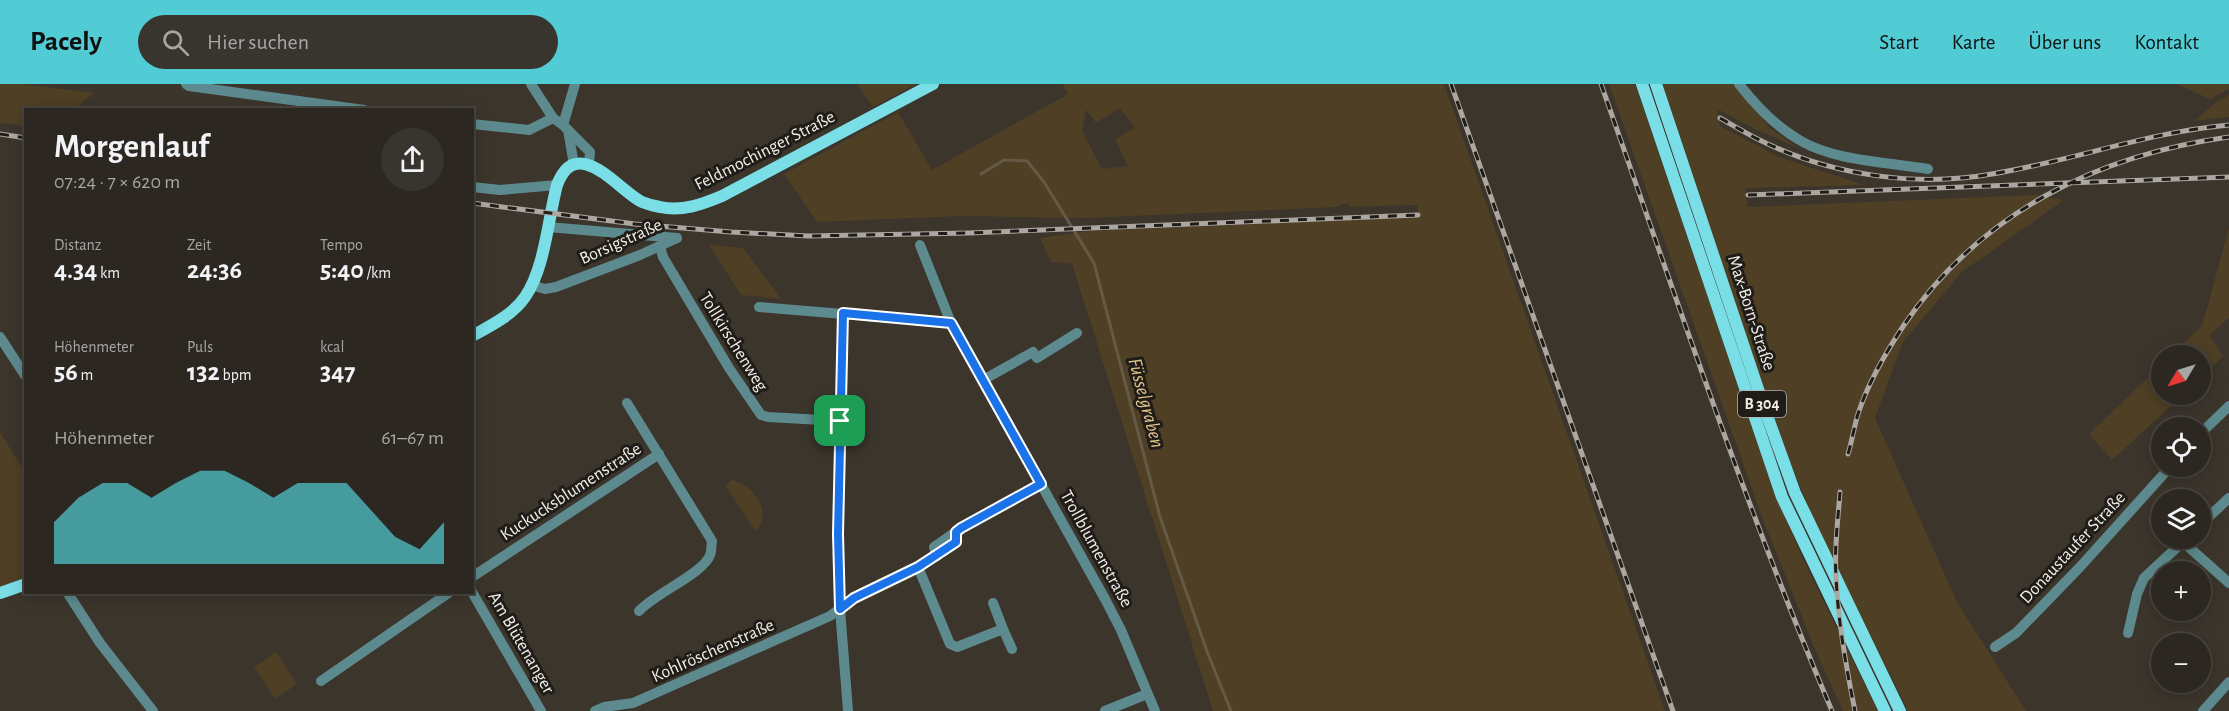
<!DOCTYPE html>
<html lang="de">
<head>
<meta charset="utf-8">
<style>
	body { margin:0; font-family:"Alegreya Sans",sans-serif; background:#38342e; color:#f1f3f6; height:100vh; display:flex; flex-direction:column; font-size:22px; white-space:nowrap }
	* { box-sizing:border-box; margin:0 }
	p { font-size:20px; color:#a6a6a5 }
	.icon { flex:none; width:33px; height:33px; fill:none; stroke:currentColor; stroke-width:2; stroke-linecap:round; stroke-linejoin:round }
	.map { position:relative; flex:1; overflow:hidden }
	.side { position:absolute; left:24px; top:24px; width:450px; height:486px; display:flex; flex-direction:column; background:#2c2821; border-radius:0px; box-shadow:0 3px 15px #0003,0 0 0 2px #48443f }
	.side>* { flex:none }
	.needle { width:39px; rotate:232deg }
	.controls { position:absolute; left:2151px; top:261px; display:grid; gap:12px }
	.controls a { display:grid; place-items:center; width:60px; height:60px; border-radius:50%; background:#2c2821; box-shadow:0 3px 15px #0003,0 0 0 2px #48443f; font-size:30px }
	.pin { position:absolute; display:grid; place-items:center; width:51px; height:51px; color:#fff; margin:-26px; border-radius:12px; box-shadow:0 3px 9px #0006 }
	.round { display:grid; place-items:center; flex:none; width:63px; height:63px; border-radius:32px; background:#38342e }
	.head { display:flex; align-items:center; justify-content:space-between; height:102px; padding:0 30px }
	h1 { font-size:33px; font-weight:600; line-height:45px }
	.stats { display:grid; grid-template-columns:repeat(3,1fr); gap:9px; height:102px; padding:6px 30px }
	.stats div { display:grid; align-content:center }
	.stats b { font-size:26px; font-weight:600 }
	.stats small { font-size:16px; font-weight:400 }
	.stats p { font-size:16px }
	.chart { height:168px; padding:12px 30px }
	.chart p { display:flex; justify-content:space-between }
	.chart svg { width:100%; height:108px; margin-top:6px; fill:#51ccd5; opacity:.7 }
	header { display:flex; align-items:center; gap:36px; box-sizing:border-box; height:84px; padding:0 30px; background:#51ccd5; color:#111 }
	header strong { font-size:28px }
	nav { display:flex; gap:33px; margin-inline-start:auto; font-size:21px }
	.search { width:420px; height:54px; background:#38342e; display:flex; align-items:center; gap:15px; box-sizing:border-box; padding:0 21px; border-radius:33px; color:#a6a6a5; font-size:22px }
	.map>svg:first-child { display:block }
	.green { fill:#4e3f25; fill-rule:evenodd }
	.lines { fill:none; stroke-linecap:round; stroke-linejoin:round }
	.stream { stroke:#655a46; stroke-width:3 }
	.minor { stroke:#5d8a8e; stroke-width:10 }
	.major { stroke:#7adee6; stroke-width:12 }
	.rail-casing { stroke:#aca8a1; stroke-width:5 }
	.rail { stroke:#201d19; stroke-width:3; stroke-dasharray:9; stroke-linecap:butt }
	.route-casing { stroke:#fff; stroke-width:12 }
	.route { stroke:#1a73e8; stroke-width:8 }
	.labels { text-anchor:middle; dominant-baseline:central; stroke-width:6; stroke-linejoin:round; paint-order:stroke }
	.shield { fill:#201d19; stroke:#b3b0ab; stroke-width:1.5 }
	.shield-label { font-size:16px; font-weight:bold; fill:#f2efe9 }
	.street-label { font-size:18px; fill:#f2efe9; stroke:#201d19 }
	.water-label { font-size:20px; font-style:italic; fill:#e3c48c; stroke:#201d19 }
</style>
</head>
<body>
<header>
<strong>Pacely</strong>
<div class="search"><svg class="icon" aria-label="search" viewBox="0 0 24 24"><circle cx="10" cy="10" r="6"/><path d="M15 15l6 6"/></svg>Hier suchen</div>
<nav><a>Start</a><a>Karte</a><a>Über uns</a><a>Kontakt</a></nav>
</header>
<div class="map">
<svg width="2229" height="627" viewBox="0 0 2229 627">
	<rect width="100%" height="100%" fill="#3b352c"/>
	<g class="green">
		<polygon points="0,0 23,0 94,9 74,25 26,26 25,42 0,39"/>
		<polygon points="857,0 916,0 873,23"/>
		<path d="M1062 0H1444L1665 627H1213L1072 180 1051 178 1040 154 1088 147 1416 133 1418 131 1417 121 1350 123 1349 120H1340L1339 123 1085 134 962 132 817 138 784 90 898 28 932 86 1068 10ZM1120 24 1135 43 1115 56 1128 82 1102 85 1082 47 1086 26 1096 39Z"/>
		<polygon points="1609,0 1635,0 1776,413 1809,488 1878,627 1843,627 1816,568 1763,436"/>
		<path d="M1662 0H1736L1770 44 1800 65 1755 45 1717 25 1720 42 1779 73 1864 101 1745 104 1748 123 2035 111 2064 116 1962 188 1903 258 1875 334 1957 518 2026 627H1908C1873 553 1832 481 1801 405 1748 273 1709 135 1662 0Z"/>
		<polygon points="2176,0 2229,0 2229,5 2210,15"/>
		<polygon points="2229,11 2229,33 2194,37 2215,19"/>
		<polygon points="2229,144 2229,234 2209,251 2223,272 2201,294 2200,272 2171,271 2202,242"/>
		<polygon points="709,161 743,164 781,215 741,211"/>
		<polygon points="2161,281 2162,310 2183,311 2112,376 2089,350"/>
		<polygon points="0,348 26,390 25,500 0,509"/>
		<path d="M732 396C754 402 773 427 756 448L725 401Z"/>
		<polygon points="276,568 297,600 275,615 254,583"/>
	</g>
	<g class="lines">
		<polyline class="stream" points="981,90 1004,76 1027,77 1044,98 1094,179 1160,433 1208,570 1231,627"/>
		<g class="minor">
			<polyline points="186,0 189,2 364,26"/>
			<polyline points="531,0 553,34"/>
			<polyline points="575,0 563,41 590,68 589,81"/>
			<path d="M1739 0C1756 22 1776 43 1801 57 1835 77 1889 78 1928 85"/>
			<polyline points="472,40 529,46 553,34 563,41"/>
			<polyline points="568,46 574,81"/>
			<polyline points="472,103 500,106 557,101"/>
			<polyline points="548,143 677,154"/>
			<polyline points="920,161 951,239 1105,515 1121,546 1155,627"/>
			<polyline points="660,163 663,173 729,284 761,331 768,333 840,337"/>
			<polyline points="531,201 545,205 556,203 640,171 677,154"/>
			<polyline points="759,223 951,239"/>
			<polyline points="843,229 838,450 840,525 848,627"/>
			<polyline points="0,253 26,293"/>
			<polyline points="983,296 1033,268 1037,274 1077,249"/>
			<path d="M627 319 712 457C711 461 712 467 710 471 704 489 654 510 639 527"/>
			<polyline points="2200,350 2229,322"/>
			<polyline points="2200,441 2229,414"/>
			<polyline points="2183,458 2229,499"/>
			<polyline points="937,472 934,463 961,444 1041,400"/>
			<polyline points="918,483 950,560 957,563 1003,545 1012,565"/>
			<polyline points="472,493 659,370"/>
			<polyline points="67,508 100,559 153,627"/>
			<polyline points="472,508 541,627"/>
			<polyline points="993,519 1003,545"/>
			<polyline points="2128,549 2137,510 2144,494 2187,454"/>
			<polyline points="1995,563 2016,549 2080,483 2171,382"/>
			<polyline points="321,597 450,508"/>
			<polyline points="595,627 604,623 633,619 830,532 854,514 918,483 956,458 956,448"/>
			<polyline points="1105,627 1147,610"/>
			<polyline points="2203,627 2229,598"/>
		</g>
		<g class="major">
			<polyline points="1642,0 1782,413 1885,627"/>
			<polyline points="1656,0 1765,326 1795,409 1900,627"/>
			<path d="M472 252C490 242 513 231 525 213 545 184 548 135 557 101 577 49 618 106 642 118 647 120 654 122 660 123 682 128 703 120 722 112L933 0"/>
			<polyline points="0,509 26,500"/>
		</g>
		<defs>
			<g id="rail">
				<polyline points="1451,0 1673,627"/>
				<path d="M1601 0C1675 210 1745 422 1832 627"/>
				<path d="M1720 34C1736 43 1752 53 1768 60 1835 92 1919 103 1992 90 2072 77 2148 48 2229 41"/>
				<polyline points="0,50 26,54"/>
				<polyline points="1748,111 2229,93"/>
				<polyline points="472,119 635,140 731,148 808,152 969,149 1418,131"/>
				<path d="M1848 370C1852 357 1854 343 1858 330 1868 299 1886 268 1904 241 1980 129 2097 71 2229 53"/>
				<path d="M1840 408C1838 436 1834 464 1836 492 1838 538 1846 583 1855 627"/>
			</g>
		</defs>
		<use href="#rail" class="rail-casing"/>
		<use href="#rail" class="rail"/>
	</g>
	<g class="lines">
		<defs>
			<polygon id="route" points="843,229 951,239 1041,400 961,444 956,448 956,458 918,483 854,514 840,525 838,450"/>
		</defs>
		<use href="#route" class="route-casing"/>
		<use href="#route" class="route"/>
	</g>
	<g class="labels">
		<rect class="shield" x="1738" y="307" width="48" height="26" rx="4.5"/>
		<g class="shield-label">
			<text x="1762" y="320">B 304</text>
		</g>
		<g class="street-label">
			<text transform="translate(765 67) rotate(-27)">Feldmochinger Straße</text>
			<text transform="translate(621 158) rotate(-24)">Borsigstraße</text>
			<text transform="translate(1751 229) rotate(72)">Max-Born-Straße</text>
			<text transform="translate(733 258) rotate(58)">Tollkirschenweg</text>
			<text transform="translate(571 408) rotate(-33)">Kuckucksblumenstraße</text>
			<text transform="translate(2073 464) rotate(-47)">Donaustaufer Straße</text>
			<text transform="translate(1096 465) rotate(61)">Trollblumenstraße</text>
			<text transform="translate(521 559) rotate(60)">Am Blütenanger</text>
			<text transform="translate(713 567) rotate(-24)">Kohlröschenstraße</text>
		</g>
		<g class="water-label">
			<text transform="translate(1146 319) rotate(75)">Füsselgraben</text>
		</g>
	</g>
</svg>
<div class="controls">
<a><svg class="needle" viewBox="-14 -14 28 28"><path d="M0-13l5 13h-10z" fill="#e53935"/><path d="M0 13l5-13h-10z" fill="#a6a6a5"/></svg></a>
<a><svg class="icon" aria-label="locate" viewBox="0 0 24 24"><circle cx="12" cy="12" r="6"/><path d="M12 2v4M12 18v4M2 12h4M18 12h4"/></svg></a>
<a><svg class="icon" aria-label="layers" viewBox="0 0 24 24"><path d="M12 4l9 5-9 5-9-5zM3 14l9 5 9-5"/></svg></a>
<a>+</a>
<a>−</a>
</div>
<div class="pin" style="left:840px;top:337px;background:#1e9e55"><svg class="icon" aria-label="arrive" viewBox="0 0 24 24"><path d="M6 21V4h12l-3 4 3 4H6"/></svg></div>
<section class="side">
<div class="head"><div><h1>Morgenlauf</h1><p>07:24 · 7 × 620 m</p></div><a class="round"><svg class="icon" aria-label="share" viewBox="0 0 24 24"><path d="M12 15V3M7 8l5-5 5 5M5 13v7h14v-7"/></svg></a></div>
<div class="stats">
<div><p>Distanz</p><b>4.34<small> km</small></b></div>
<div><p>Zeit</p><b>24:36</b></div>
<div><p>Tempo</p><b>5:40<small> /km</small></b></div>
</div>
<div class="stats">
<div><p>Höhenmeter</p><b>56<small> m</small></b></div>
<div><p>Puls</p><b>132<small> bpm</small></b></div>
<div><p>kcal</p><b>347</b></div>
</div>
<div class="chart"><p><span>Höhenmeter</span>61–67 m</p>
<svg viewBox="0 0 160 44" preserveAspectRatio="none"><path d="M0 44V27L10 17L20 11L30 11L40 17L50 11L60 6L70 6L80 11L90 17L100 11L110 11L120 11L130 22L140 33L150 38L160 27V44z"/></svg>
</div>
</section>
</div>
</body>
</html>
